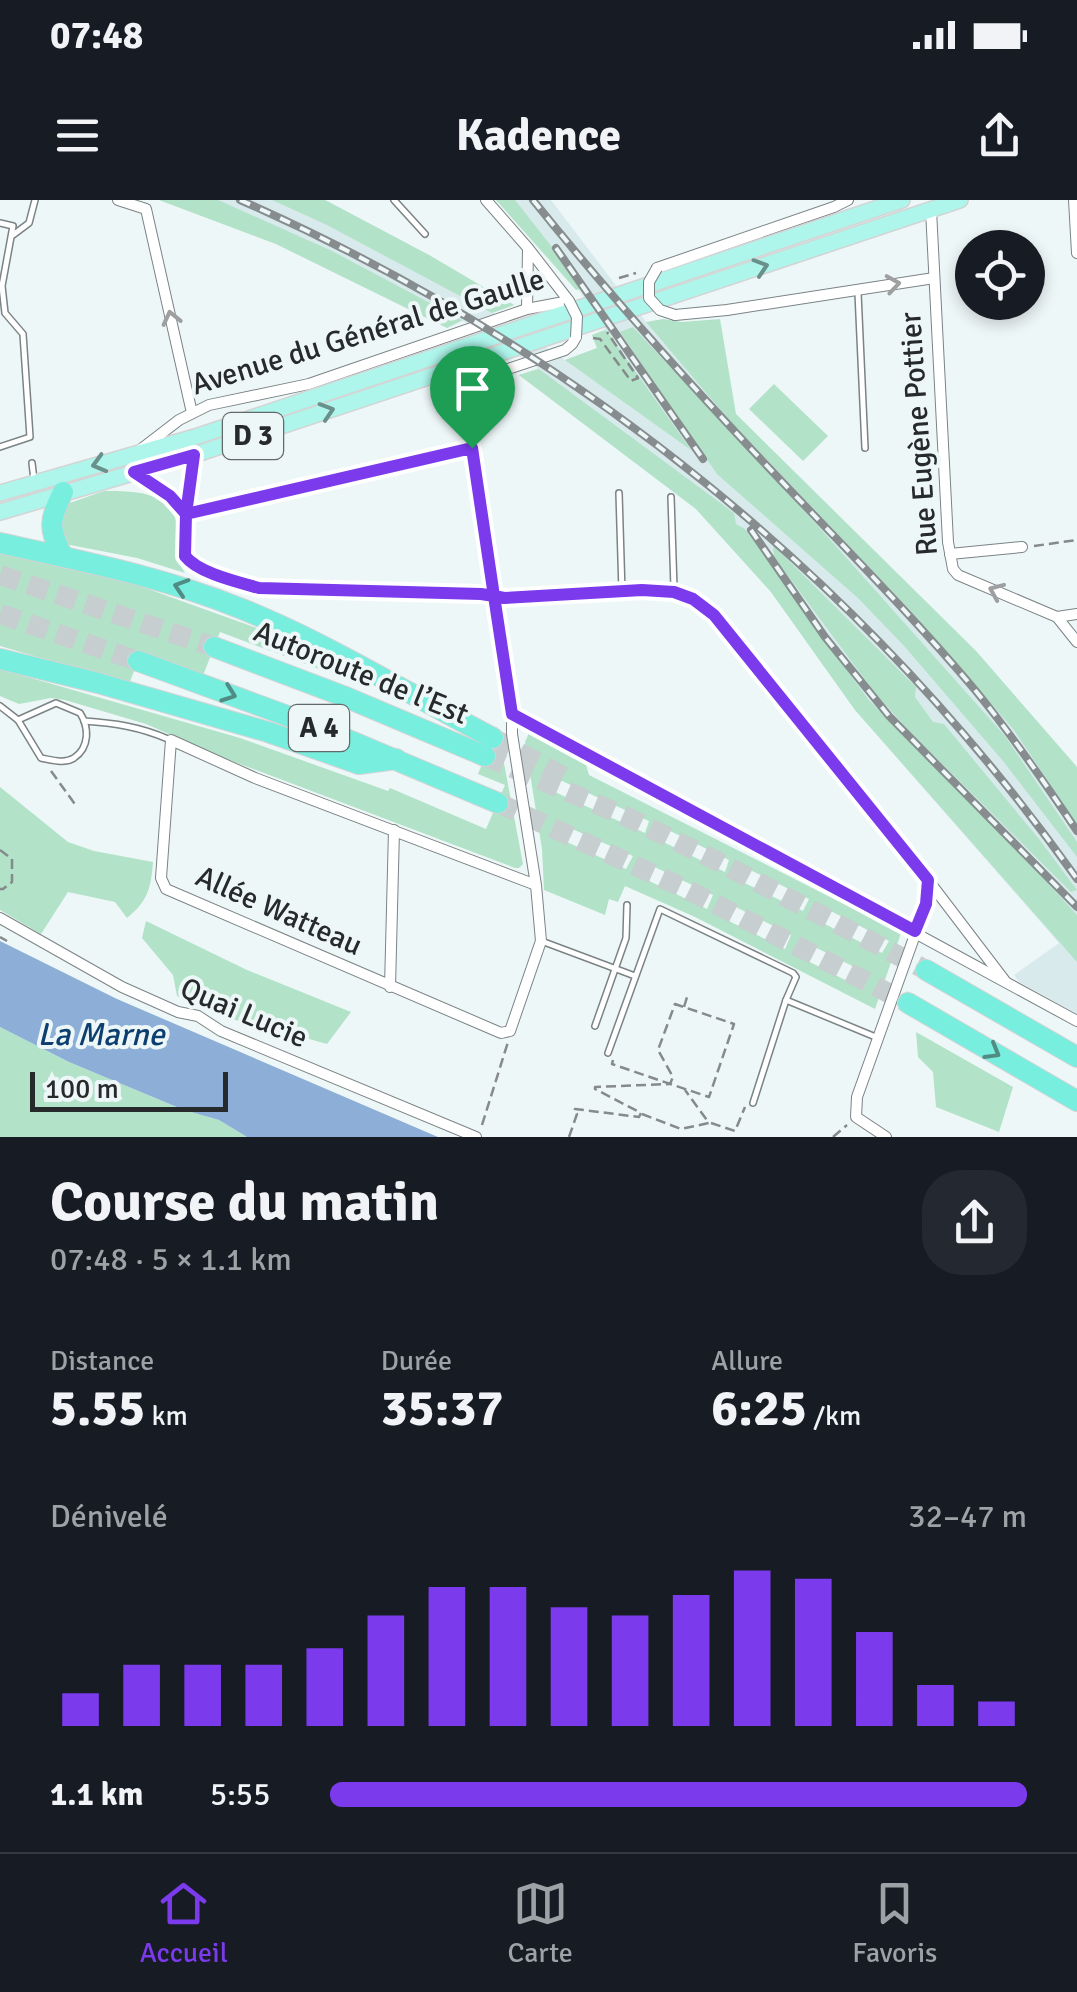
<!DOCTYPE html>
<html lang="fr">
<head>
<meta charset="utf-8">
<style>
	body { margin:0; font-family:Signika,sans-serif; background:#242831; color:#f1f3f6; height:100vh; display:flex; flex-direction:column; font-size:38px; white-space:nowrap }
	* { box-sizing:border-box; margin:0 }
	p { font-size:32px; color:#9ea1a6 }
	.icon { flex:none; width:55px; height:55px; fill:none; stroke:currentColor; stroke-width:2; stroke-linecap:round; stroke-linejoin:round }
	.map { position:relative; height:937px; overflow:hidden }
	.side { display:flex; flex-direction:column; background:#171b24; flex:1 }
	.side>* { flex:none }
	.fabs { position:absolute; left:955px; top:30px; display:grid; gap:20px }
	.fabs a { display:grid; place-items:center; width:90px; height:90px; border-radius:50%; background:#171b24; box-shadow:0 5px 15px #0003; font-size:50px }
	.scale { position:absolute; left:30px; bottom:25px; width:198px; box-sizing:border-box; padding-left:10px; border:5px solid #272a2b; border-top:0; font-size:28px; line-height:35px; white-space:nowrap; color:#272a2b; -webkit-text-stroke:8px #eef7f8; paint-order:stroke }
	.pin { position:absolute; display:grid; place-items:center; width:85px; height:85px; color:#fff; margin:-102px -42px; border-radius:50% 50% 50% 0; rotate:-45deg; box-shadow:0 0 10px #0007 }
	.pin .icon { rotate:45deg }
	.round { display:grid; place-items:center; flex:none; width:105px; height:105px; border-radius:40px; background:#242831 }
	.headline { display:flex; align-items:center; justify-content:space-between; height:170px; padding:0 50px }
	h1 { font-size:55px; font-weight:800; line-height:75px }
	.stats { display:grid; grid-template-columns:repeat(3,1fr); gap:15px; height:170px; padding:10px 50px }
	.stats div { display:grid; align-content:center }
	.stats b { font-size:50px; font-weight:800 }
	.stats small { font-size:28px; font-weight:400 }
	.stats p { font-size:28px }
	.chart { height:280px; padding:20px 50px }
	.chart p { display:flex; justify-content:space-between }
	.chart svg { width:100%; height:180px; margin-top:10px; stroke:#7c3aed; stroke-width:6 }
	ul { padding:0 50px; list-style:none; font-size:32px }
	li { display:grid; grid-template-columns:160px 120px 1fr; align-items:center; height:75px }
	li i { height:25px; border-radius:12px; background:#7c3aed }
	.status { display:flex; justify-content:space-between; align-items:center; height:70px; padding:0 50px; background:#171b24; direction:ltr }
	.status svg { height:28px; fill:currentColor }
	header { display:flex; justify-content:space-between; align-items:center; height:130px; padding:0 50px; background:#171b24; font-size:45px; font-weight:800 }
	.tab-bar { display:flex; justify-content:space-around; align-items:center; height:140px; border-top:2px solid #363941; background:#171b24; font-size:28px; color:#9ea1a6 }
	.tab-bar a { display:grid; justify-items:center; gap:5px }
	.tab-bar .selected { color:#7c3aed }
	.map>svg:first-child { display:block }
	.built { fill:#d9eaed }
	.green { fill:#b2e2c8; fill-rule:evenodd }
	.water { fill:#8dafd7 }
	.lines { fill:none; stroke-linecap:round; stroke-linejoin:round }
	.highway-tunnel { stroke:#c6cecf; stroke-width:20; stroke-dasharray:20 10; stroke-linecap:butt }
	.lane-casing { stroke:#7b8385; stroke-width:8 }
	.street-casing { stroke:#7b8385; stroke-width:12 }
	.primary-casing { stroke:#d4d4d5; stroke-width:18 }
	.highway-casing { stroke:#d4d4d5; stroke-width:22 }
	.path { stroke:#858a8b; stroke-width:2.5; stroke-dasharray:10 5; stroke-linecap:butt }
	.lane { stroke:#fff; stroke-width:5 }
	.street { stroke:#fff; stroke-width:10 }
	.primary { stroke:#aef5eb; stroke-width:15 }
	.highway { stroke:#78eede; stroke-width:20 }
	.rail-casing { stroke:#878d8e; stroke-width:8 }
	.rail { stroke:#eef7f8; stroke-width:4; stroke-dasharray:11; stroke-linecap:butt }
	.street-bridge-casing { stroke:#7b8385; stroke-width:12; stroke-linecap:butt }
	.street-bridge { stroke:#fff; stroke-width:10 }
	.oneway { stroke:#6a908b }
	.oneway2 { stroke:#9e9fa0 }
	.oneway3 { stroke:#508c84 }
	.route-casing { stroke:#fff; stroke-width:20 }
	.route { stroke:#7c3aed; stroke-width:12 }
	.labels { text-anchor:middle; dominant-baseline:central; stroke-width:8; stroke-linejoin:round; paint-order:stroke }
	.shield { fill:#eef7f8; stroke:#636868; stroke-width:2.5 }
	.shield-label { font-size:28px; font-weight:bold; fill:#272a2b }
	.street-label { font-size:30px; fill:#272a2b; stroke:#eef7f8 }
	.water-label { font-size:32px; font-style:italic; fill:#0c3e70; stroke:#eef7f8 }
</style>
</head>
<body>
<div class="status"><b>07:48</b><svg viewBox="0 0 49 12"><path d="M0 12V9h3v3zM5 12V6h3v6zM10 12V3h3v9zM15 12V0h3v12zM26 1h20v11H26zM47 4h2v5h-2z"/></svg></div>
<header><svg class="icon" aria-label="menu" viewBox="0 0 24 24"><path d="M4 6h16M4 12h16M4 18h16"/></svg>Kadence<svg class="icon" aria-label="share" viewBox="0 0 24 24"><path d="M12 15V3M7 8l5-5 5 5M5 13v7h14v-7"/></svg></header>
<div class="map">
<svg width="1077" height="937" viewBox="0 0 1077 937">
	<rect width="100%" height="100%" fill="#eef7f8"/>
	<polygon class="built" points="159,0 325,0 429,55 514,105 493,113 565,160 597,148 592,135 605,129 569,76 498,0 551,0 618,88 664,143 976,451 1077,567 1077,814 1019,782 1014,775 1059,743 855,510 771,392 696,309 519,175 538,168 463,121 447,128 276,44"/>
	<g class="green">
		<polygon points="159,0 218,0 332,51 462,120 447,128 276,44"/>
		<polygon points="272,0 325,0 429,55 514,105 492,113 327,25"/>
		<polygon points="496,0 515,0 552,47 580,89 576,90"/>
		<polygon points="663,119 682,122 720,119 736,214 976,451 1077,567 1077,625 1014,530 907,407 730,221 646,122"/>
		<polygon points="633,127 818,326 1005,536 1077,642 1077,657 1003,561 905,447 859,399 717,274 620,132"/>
		<polygon points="606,130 691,250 565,160 597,148 592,135"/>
		<polygon points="539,169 734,313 736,324 745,329 868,499 1014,646 1077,715 1077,762 855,510 771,392 696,309 519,175"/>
		<polygon points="774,184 828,236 803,261 749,209"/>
		<path d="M104 291C131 291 172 290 177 326 179 344 174 357 185 373L137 358 60 343 61 306Z"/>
		<polygon points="773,345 916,487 915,497 933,522 944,524 1039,639 1077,690 1071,692 909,531 875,493 774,357"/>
		<polygon points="0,352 126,381 262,430 330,464 327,472 220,432 202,478 138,461 129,484 0,446"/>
		<polygon points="0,469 240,538 388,591 390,588 486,629 505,585 478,574 497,526 523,664 519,668 515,668 224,558 146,524 65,500 51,498 19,504 0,496"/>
		<path d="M532 532 585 561 589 575 901 733 875 809 695 717 625 686 618 702 609 699 605 715 544 690 542 649 525 542 529 533ZM549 575 649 621 645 633 544 587ZM561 624 633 656 626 669 556 637ZM660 626 729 660 725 672 655 638ZM642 661 713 695 707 709 635 674ZM740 665 809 699 803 711 734 678ZM722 700 791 735 785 749 715 714ZM819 705 889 741 882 753 813 718ZM801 740 870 775 863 789 794 754Z"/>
		<path d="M0 587 68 642 94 651 153 662C151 688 148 701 127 718L115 702 68 692 41 734 0 710Z"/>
		<polygon points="146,721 247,770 351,812 327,844 295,835 290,842 177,796 173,775 142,738"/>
		<polygon points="0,827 69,862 184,910 219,920 247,937 0,937"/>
		<polygon points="916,832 1013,887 999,932 936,907 933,872 918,857"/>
	</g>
	<polygon class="water" points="0,741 117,799 438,937 247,937 219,920 184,910 69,862 0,827"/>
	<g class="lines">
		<g class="highway-tunnel">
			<polyline points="0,375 214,447"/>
			<polyline points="0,414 138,461"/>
			<polyline points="493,538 564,577"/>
			<polyline points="485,556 629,618 719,662 926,770"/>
			<polyline points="498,603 686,689 908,803"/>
		</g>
		<defs>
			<g id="lane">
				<polyline points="394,0 425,34"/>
				<polyline points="0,23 13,26 2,86 5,113 23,134 30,237 0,247"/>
				<polyline points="13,35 29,23 35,0"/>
				<polyline points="858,93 865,248"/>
				<polyline points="32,263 34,280"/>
				<polyline points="619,293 622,392"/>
				<polyline points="671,297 674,388"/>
				<path d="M56 503 80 513C89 527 90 547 74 558 64 564 52 560 41 558L18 520Z"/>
				<polyline points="0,506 18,520"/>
				<path d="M84 521C115 523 140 527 168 539"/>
				<polyline points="544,742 635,776"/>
				<polyline points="595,826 626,738 627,705"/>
				<polyline points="608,853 660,709 793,773 796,777 786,800 878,838"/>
				<polyline points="753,903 786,800"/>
			</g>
			<g id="street">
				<polyline points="118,0 146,9 192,213"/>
				<polyline points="1074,0 1077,53"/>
				<polyline points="931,10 948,342 953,369 958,375 1057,417 1077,442"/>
				<polyline points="657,68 834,7 848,0"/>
				<polyline points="527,109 528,49"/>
				<polyline points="675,115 727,110 934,78"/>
				<polyline points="140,250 179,220 209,205 309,184 527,109 569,101 528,48 486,0"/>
				<polyline points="194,255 186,314 185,356 195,366 259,388 481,394 504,399 642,391 674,391 693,399 714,415 928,680 1005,781"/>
				<polyline points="134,272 170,297 186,314"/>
				<polyline points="186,314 473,248"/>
				<polyline points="950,354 1022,347"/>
				<polyline points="1057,417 1077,414"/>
				<polyline points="512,514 1077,821"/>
				<polyline points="536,685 255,578 171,540 161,678 166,689 501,833 510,831 541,741 536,685 512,534 512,514 465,199 470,186 475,180 565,150 572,144 576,137"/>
				<polyline points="0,718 122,787 178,812 198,816 221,831 476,937"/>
				<polyline points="390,787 394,630"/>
				<polyline points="886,937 856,917 857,897 926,704 928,681"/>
			</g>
			<g id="primary">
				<polyline points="0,293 195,237 902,0"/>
				<polyline points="0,312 194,255 960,0"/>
			</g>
			<g id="highway">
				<path d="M63 292C49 321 48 328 63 357"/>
				<path d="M0 343C82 361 164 377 242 409 329 444 410 495 493 538"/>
				<polyline points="214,447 343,496 485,556"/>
				<polyline points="0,459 98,483 268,532 359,564 396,559"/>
				<polyline points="138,461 315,526 498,603"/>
				<polyline points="926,770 1077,857"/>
				<polyline points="908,803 1077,901"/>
			</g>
		</defs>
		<use href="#lane" class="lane-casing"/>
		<use href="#street" class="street-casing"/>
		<use href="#primary" class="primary-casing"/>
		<use href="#highway" class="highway-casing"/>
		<g class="path">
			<polyline points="619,78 636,73"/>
			<polyline points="593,138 600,139 631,181 638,178 607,132"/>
			<polyline points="1034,346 1077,340"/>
			<polyline points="51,571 77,607"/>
			<polyline points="0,650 12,659 12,682 3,689 0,689"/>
			<polyline points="0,737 7,741"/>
			<polyline points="684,807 688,794"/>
			<polyline points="642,914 681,929 709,923 685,890"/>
			<polyline points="711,923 735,931 745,907"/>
			<polyline points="482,925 508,842"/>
			<path d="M569 937 577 914 574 912 575 909 639 917 641 913 595 889V887L670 884 673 877 658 850 675 804 734 824 709 897C676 886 644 875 612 864L613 860"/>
			<polyline points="833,937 847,925"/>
		</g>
		<use href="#lane" class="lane"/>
		<use href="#street" class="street"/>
		<use href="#primary" class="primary"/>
		<use href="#highway" class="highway"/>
		<defs>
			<g id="rail">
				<path d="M240 0C575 147 865 380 1077 679"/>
				<path d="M533 0C603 87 677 170 753 251 827 330 905 407 975 490 1012 535 1045 583 1077 631"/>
				<polyline points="556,48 703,259"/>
				<polyline points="751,330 825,437 889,516 1077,707"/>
			</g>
		</defs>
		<use href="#rail" class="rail-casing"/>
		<use href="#rail" class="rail"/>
		<defs>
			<g id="street-bridge">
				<polyline points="657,68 649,82 649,98 660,110 675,115"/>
				<polyline points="569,101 577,117 576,137"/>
			</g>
		</defs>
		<use href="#street-bridge" class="street-bridge-casing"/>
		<use href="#street-bridge" class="street-bridge"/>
	</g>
	<defs><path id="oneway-chevron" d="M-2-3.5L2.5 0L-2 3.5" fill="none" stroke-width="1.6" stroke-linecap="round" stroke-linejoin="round" transform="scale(2.5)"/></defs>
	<g class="oneway">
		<use href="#oneway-chevron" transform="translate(761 67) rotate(-18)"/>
		<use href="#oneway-chevron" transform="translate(327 211) rotate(-18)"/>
		<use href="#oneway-chevron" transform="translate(99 264) rotate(164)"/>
	</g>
	<g class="oneway2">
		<use href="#oneway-chevron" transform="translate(893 84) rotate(-9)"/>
		<use href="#oneway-chevron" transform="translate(171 118) rotate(-103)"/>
		<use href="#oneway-chevron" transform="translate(996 391) rotate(-157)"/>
	</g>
	<g class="oneway3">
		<use href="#oneway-chevron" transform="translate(181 387) rotate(-162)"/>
		<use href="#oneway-chevron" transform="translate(229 494) rotate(20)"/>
		<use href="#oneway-chevron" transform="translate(993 852) rotate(30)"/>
	</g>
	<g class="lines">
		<defs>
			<path id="route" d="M472 248 186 314 170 296 134 272 194 255 186 314 185 356C198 373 238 382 259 388L481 394 494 396 512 514 915 731 926 704 928 680 714 415 693 399 674 392 642 390 504 398 494 396 472 248"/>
		</defs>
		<use href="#route" class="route-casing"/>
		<use href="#route" class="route"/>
	</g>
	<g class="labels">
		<g class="shield">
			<rect x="223" y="213" width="60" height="46" rx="8"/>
			<rect x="289" y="505" width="60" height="46" rx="8"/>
		</g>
		<g class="shield-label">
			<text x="253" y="236">D 3</text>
			<text x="319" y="528">A 4</text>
		</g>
		<g class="street-label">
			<text transform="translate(368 132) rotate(-17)">Avenue du Général de Gaulle</text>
			<text transform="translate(919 234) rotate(-94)">Rue Eugène Pottier</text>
			<text transform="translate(361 473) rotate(22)">Autoroute de l’Est</text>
			<text transform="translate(279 711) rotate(24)">Allée Watteau</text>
			<text transform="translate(244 813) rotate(23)">Quai Lucie</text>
		</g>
		<g class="water-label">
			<text x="101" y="834">La Marne</text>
		</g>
	</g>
</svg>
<div class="fabs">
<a><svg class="icon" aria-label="locate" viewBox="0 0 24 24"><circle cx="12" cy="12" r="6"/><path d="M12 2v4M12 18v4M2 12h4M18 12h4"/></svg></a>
</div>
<div class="scale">100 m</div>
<div class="pin" style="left:472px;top:248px;background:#1e9e55"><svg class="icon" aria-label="arrive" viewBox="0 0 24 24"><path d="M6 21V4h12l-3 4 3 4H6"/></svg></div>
</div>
<section class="side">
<div class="headline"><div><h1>Course du matin</h1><p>07:48 · 5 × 1.1 km</p></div><a class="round"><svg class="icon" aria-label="share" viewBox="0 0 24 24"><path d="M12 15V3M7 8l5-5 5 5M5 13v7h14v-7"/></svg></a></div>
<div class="stats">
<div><p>Distance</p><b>5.55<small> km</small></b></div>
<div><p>Durée</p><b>35:37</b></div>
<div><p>Allure</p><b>6:25<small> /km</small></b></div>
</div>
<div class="chart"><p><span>Dénivelé</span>32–47 m</p>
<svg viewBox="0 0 160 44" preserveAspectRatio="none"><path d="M5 44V36M15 44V29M25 44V29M35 44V29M45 44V25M55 44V17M65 44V10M75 44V10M85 44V15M95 44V17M105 44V12M115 44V6M125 44V8M135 44V21M145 44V34M155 44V38"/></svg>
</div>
<ul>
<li><b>1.1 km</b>5:55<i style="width:100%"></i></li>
</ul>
</section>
<nav class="tab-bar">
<a class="selected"><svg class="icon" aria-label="home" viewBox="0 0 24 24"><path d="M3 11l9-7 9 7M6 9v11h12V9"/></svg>Accueil</a>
<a><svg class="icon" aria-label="map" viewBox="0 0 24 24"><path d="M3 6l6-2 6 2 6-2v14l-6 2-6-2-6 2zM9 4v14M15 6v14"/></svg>Carte</a>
<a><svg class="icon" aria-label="saved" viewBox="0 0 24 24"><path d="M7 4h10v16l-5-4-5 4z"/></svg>Favoris</a>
</nav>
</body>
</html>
